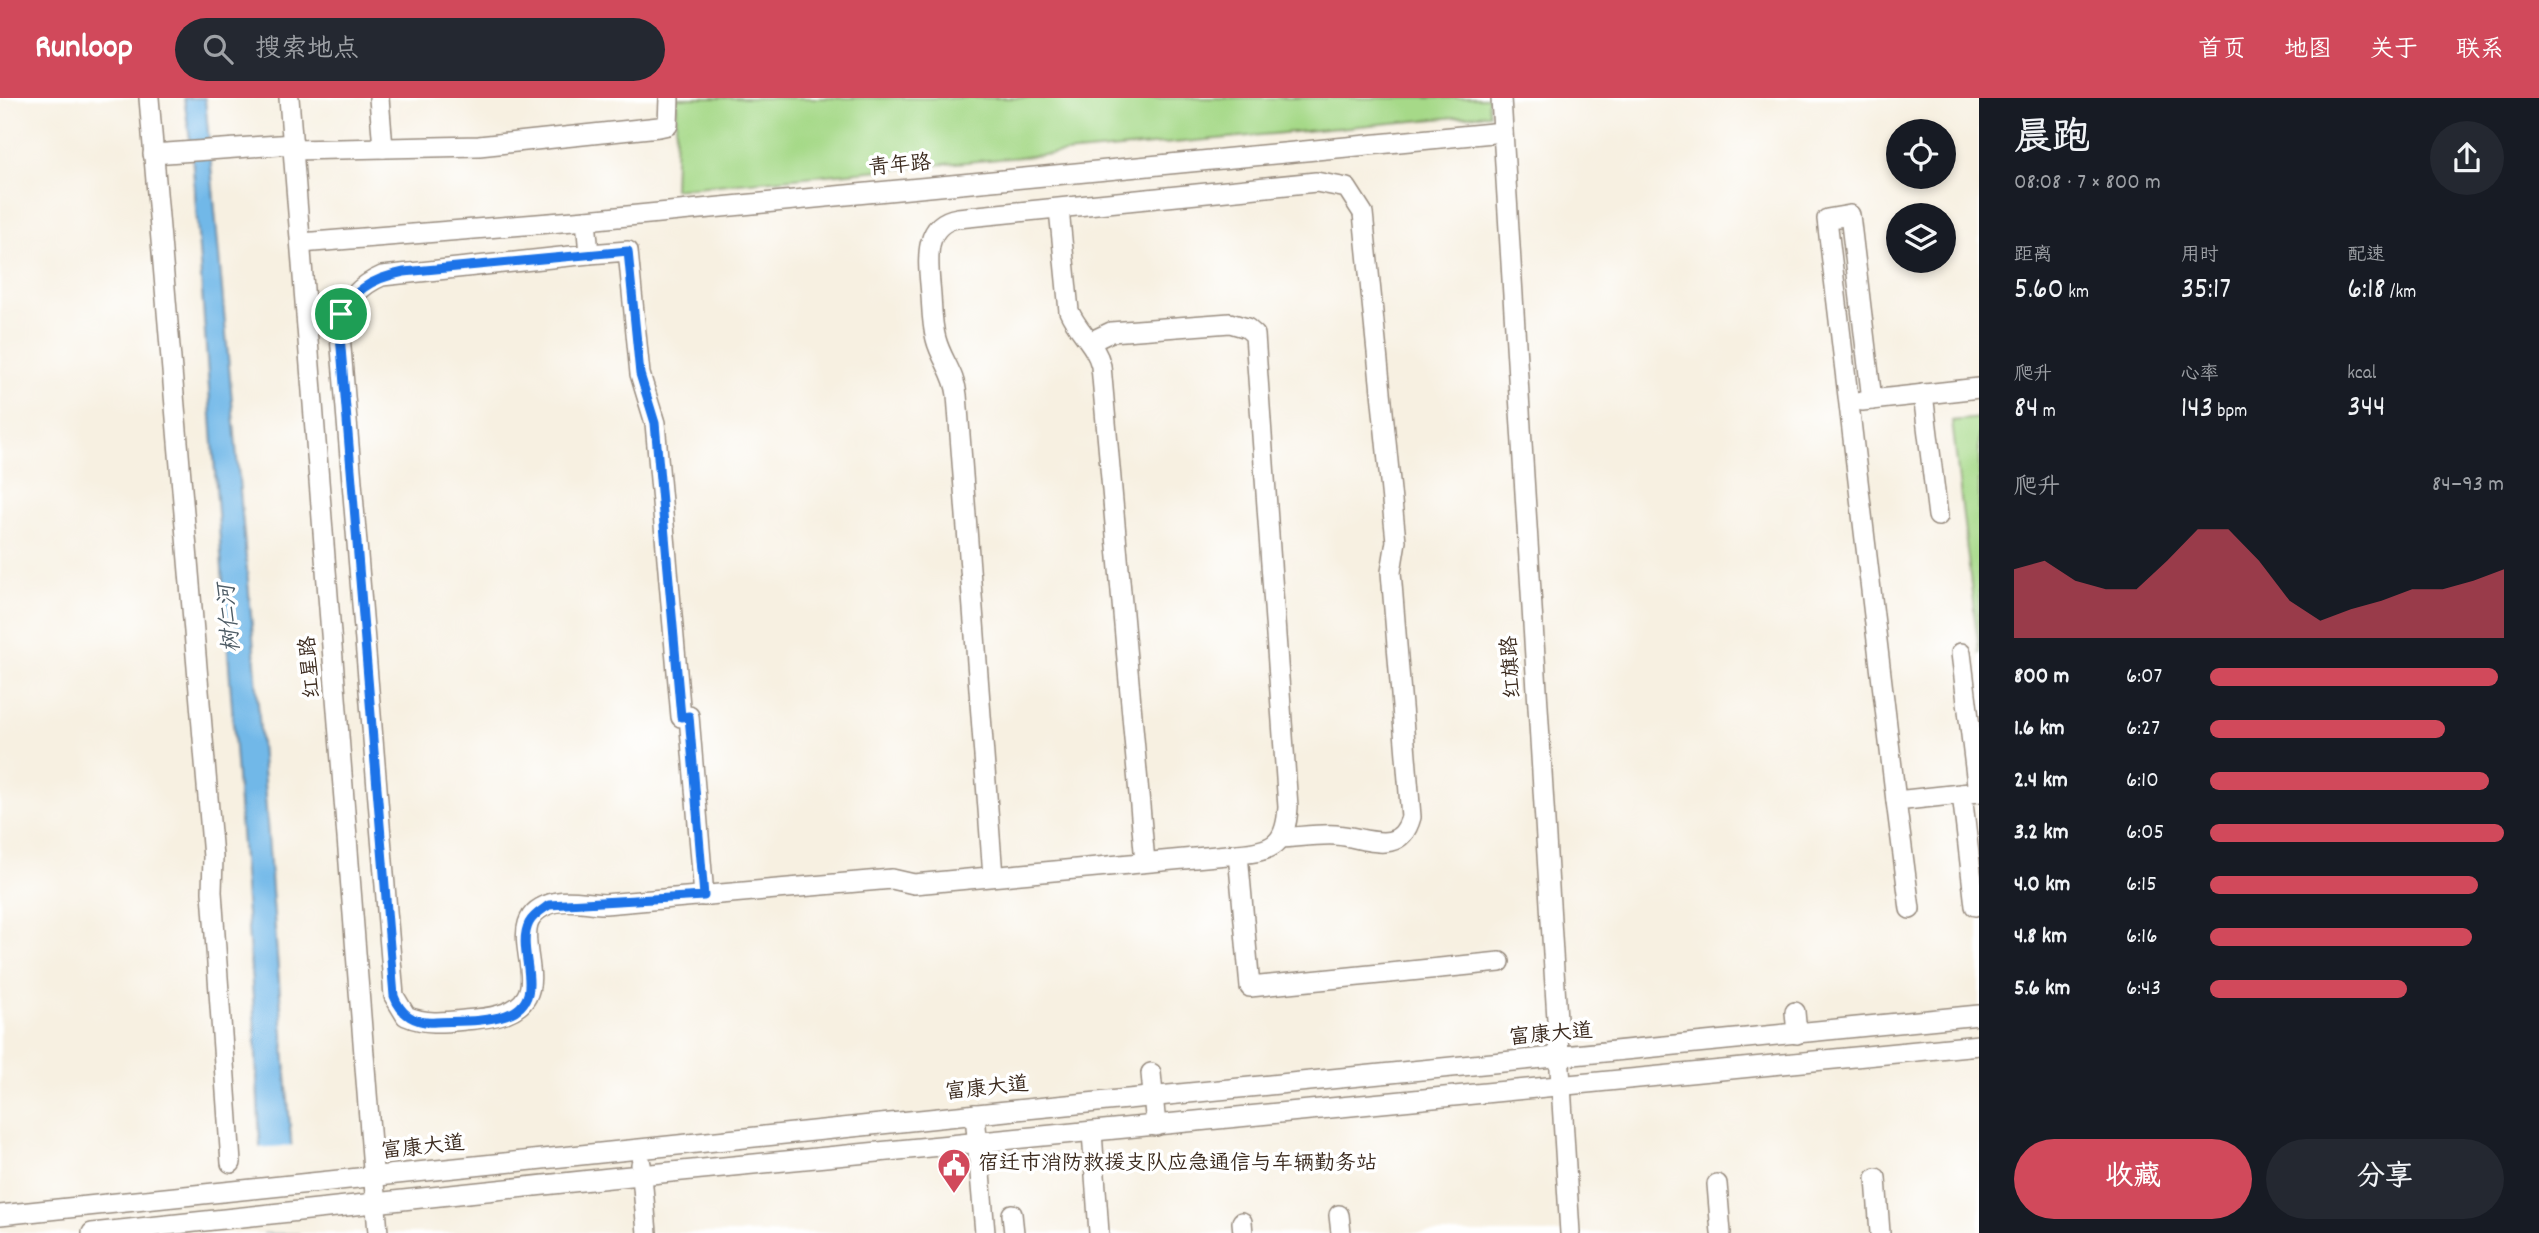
<!DOCTYPE html>
<html lang="zh">
<head>
<meta charset="utf-8">
<style>
	body { margin:0; font-family:Dekko,"LXGW WenKai TC",sans-serif; background:#242831; color:#f1f3f6; height:100vh; display:flex; flex-direction:column; font-size:26px; white-space:nowrap }
	* { box-sizing:border-box; margin:0 }
	p { font-size:23px; color:#9ea1a6 }
	.icon { flex:none; width:38px; height:38px; fill:none; stroke:currentColor; stroke-width:2; stroke-linecap:round; stroke-linejoin:round }
	.map { position:relative; flex:1; overflow:hidden }
	.drawer { display:flex; flex-direction:column; background:#171b24; width:560px }
	.drawer>* { flex:none }
	.buttons { position:absolute; left:1886px; top:21px; display:grid; gap:14px }
	.buttons a { display:grid; place-items:center; width:70px; height:70px; border-radius:50%; background:#171b24; box-shadow:0 4px 10px #0003; font-size:35px }
	.pin { position:absolute; display:grid; place-items:center; width:60px; height:60px; color:#fff; margin:-30px; border:4px solid #fff; border-radius:50%; box-shadow:0 2px 7px #0007 }
	.round { display:grid; place-items:center; flex:none; width:74px; height:74px; border-radius:37px; background:#242831 }
	.summary { display:flex; align-items:center; justify-content:space-between; height:119px; padding:0 35px }
	h1 { font-size:38px; font-weight:600; line-height:52px }
	.figures { display:grid; grid-template-columns:repeat(3,1fr); gap:10px; height:119px; padding:7px 35px }
	.figures div { display:grid; align-content:center }
	.figures b { font-size:30px; font-weight:600 }
	.figures small { font-size:19px; font-weight:400 }
	.figures p { font-size:19px }
	.chart { height:196px; padding:14px 35px }
	.chart p { display:flex; justify-content:space-between }
	.chart svg { width:100%; height:126px; margin-top:7px; fill:#d1495b; opacity:.7 }
	.cta { display:flex; gap:14px; margin-top:auto; padding:14px 35px }
	.cta a { flex:1; height:80px; border-radius:42px; background:#d1495b; color:#fff; font-size:28px; font-weight:600; line-height:80px; text-align:center }
	.cta a+a { background:#242831; color:#f1f3f6 }
	ul { padding:0 35px; list-style:none; font-size:23px }
	li { display:grid; grid-template-columns:112px 84px 1fr; align-items:center; height:52px }
	li i { height:18px; border-radius:9px; background:#d1495b }
	header { display:flex; align-items:center; gap:42px; box-sizing:border-box; height:98px; padding:0 35px; background:#d1495b; color:#fff }
	header strong { font-size:33px }
	nav { display:flex; gap:38px; margin-inline-start:auto; font-size:24px }
	.search { width:490px; height:63px; background:#242831; display:flex; align-items:center; gap:18px; box-sizing:border-box; padding:0 24px; border-radius:38px; color:#9ea1a6; font-size:26px }
	main { display:flex; flex:1; min-height:0 }
	.map>svg:first-child { display:block }
	.green { fill:#a6d988; stroke:#708253; stroke-width:2 }
	.water { fill:#71b8e8; stroke:#567183; stroke-width:2 }
	.pier { fill:#f7f0e1 }
	.lines { fill:none; stroke-linecap:round; stroke-linejoin:round }
	.minor-casing { stroke:#998d80; stroke-width:22 }
	.minor { stroke:#fff; stroke-width:19 }
	.route-casing { stroke:#fff; stroke-width:14 }
	.route { stroke:#1a73e8; stroke-width:9 }
	.labels { text-anchor:middle; dominant-baseline:central; stroke-width:7; stroke-linejoin:round; paint-order:stroke }
	.street-label { font-size:21px; fill:#3b2a1e; stroke:#fff }
	.poi-label { font-size:21px; fill:#3b2a1e; stroke:#fff; text-anchor:start }
	.water-label { font-size:23px; font-style:italic; fill:#4e5c65; stroke:#fff }
</style>
</head>
<body>
<header>
<strong>Runloop</strong>
<div class="search"><svg class="icon" aria-label="search" viewBox="0 0 24 24"><circle cx="10" cy="10" r="6"/><path d="M15 15l6 6"/></svg>搜索地点</div>
<nav><a>首页</a><a>地图</a><a>关于</a><a>联系</a></nav>
</header>
<main>
<div class="map">
<svg width="1979" height="1135" viewBox="0 0 1979 1135">
	<rect width="100%" height="100%" fill="#fff"/>
	<filter id="ink" filterUnits="userSpaceOnUse"><feTurbulence type="fractalNoise" baseFrequency=".0143" numOctaves="2"/><feDisplacementMap in="SourceGraphic" scale="14" xChannelSelector="R" yChannelSelector="G"/><feConvolveMatrix kernelMatrix="1 2 1 2 8 2 1 2 1" color-interpolation-filters="sRGB"/></filter>
	<filter id="wash" filterUnits="userSpaceOnUse"><feTurbulence type="fractalNoise" baseFrequency=".00686" numOctaves="4" result="noise"/><feDisplacementMap in="SourceGraphic" scale="28" xChannelSelector="R" yChannelSelector="G"/><feGaussianBlur stdDeviation="1.57" result="paint"/><feColorMatrix in="noise" values="0 0 0 0 0 0 0 0 0 0 0 0 0 0 0 0 0 1.4 0 .05"/><feComposite in="paint" operator="in"/></filter>
	<g filter="url(#wash)">
		<rect width="100%" height="100%" fill="#f7f0e1"/>
		<g class="green">
			<polygon points="677,0 1488,0 1489,16 674,91"/>
			<polygon points="1979,320 1979,556 1952,323"/>
		</g>
		<polygon class="water" points="184,0 205,0 253,539 298,1135 264,1135 254,914 192,55"/>
		<polygon class="pier" points="296,1047 301,1135 260,1135 257,1050"/>
	</g>
	<g filter="url(#ink)">
		<g class="lines">
			<defs>
				<g id="minor">
					<polyline points="149,0 213,759 212,794 231,1065"/>
					<polyline points="289,0 378,1135"/>
					<polyline points="379,0 383,50"/>
					<polyline points="1501,0 1570,1135"/>
					<polyline points="293,52 479,48 659,29 668,27 669,0"/>
					<polyline points="153,56 293,46"/>
					<path d="M1059 111 1069 213C1078 234 1096 246 1101 268L1145 764"/>
					<path d="M586 122 589 156 382 178C361 187 346 203 339 225L394 898 406 918C429 928 451 923 475 921 589 912 479 821 557 804 573 801 589 806 605 806L892 781 914 786 1238 756 1250 889 1500 864"/>
					<polyline points="301,145 586,122 1503,34"/>
					<polyline points="589,156 628,153 640,276 655,325 681,619 689,618 704,798"/>
					<path d="M1090 244 1111 234 1230 225 1247 230 1255 237 1288 709C1286 746 1274 753 1238 756"/>
					<polyline points="1923,296 1938,418"/>
					<polyline points="1872,302 1850,117 1827,121 1896,703 1979,694"/>
					<polyline points="1862,303 1979,290"/>
					<polyline points="1961,555 1978,694"/>
					<polyline points="1962,696 1975,808"/>
					<polyline points="1896,703 1910,811"/>
					<path d="M993 778 957 297C955 276 941 261 936 241 932 227 932 212 931 197 929 169 920 126 958 120L1316 84 1347 90 1363 115 1396 443 1391 474 1411 719C1400 760 1366 739 1336 737 1319 736 1299 739 1281 740"/>
					<polyline points="1795,914 1797,936"/>
					<polyline points="1151,975 1156,1028"/>
					<polyline points="975,1016 985,1135"/>
					<polyline points="1092,1034 1099,1135"/>
					<polyline points="641,1066 647,1135"/>
					<polyline points="1876,1080 1880,1135"/>
					<polyline points="1717,1086 1721,1135"/>
					<polyline points="1012,1116 1014,1135"/>
					<polyline points="0,1117 1016,1012 1979,917"/>
					<polyline points="1339,1117 1341,1135"/>
					<polyline points="1242,1124 1243,1135"/>
					<polyline points="92,1135 610,1080 1979,947"/>
				</g>
			</defs>
			<use href="#minor" class="minor-casing"/>
			<use href="#minor" class="minor"/>
		</g>
	</g>
	<g class="lines" filter="url(#ink)">
		<defs>
			<path id="route" d="M628 153 640 276 655 325 681 619 689 618 704 798 549 807C542 812 533 817 529 825 514 854 551 902 506 917 485 924 458 923 436 924 416 926 401 917 394 898L339 225C349 193 373 180 404 174Z"/>
		</defs>
		<use href="#route" class="route-casing"/>
		<use href="#route" class="route"/>
	</g>
	<defs>
		<symbol id="civic-pin" viewBox="-11 -11 22 30"><path d="M0 17L-7.5 6A9.5 9.5 0 1 1 7.5 6Z" fill="#d1495b" stroke="#fff"/><path d="M-.6-6.5H3V-4.5H.6V-3L4-1V1h2V6H-6V1h2V-1L-.6-3ZM-1.2 2.5V6h2.4V2.5Z" fill="#fff"/></symbol>
	</defs>
	<g fill-rule="evenodd">
		<use href="#civic-pin" x="935" y="1048" width="38" height="52"/>
	</g>
	<g class="labels">
		<g class="street-label">
			<text transform="translate(900 69) rotate(-5)">青年路</text>
			<text transform="translate(312 569) rotate(-95)">红星路</text>
			<text transform="translate(1513 569) rotate(-94)">红旗路</text>
			<text transform="translate(1551 938) rotate(-5)">富康大道</text>
			<text transform="translate(987 992) rotate(-6)">富康大道</text>
			<text transform="translate(423 1051) rotate(-6)">富康大道</text>
		</g>
		<g class="poi-label">
			<text x="978" y="1067">宿迁市消防救援支队应急通信与车辆勤务站</text>
		</g>
		<g class="water-label">
			<text transform="translate(231 520) rotate(-95)">树仁河</text>
		</g>
	</g>
</svg>
<div class="buttons">
<a><svg class="icon" aria-label="locate" viewBox="0 0 24 24"><circle cx="12" cy="12" r="6"/><path d="M12 2v4M12 18v4M2 12h4M18 12h4"/></svg></a>
<a><svg class="icon" aria-label="layers" viewBox="0 0 24 24"><path d="M12 4l9 5-9 5-9-5zM3 14l9 5 9-5"/></svg></a>
</div>
<div class="pin" style="left:341px;top:216px;background:#1e9e55"><svg class="icon" aria-label="arrive" viewBox="0 0 24 24"><path d="M6 21V4h12l-3 4 3 4H6"/></svg></div>
</div>
<section class="drawer">
<div class="summary"><div><h1>晨跑</h1><p>08:08 · 7 × 800 m</p></div><a class="round"><svg class="icon" aria-label="share" viewBox="0 0 24 24"><path d="M12 15V3M7 8l5-5 5 5M5 13v7h14v-7"/></svg></a></div>
<div class="figures">
<div><p>距离</p><b>5.60<small> km</small></b></div>
<div><p>用时</p><b>35:17</b></div>
<div><p>配速</p><b>6:18<small> /km</small></b></div>
</div>
<div class="figures">
<div><p>爬升</p><b>84<small> m</small></b></div>
<div><p>心率</p><b>143<small> bpm</small></b></div>
<div><p>kcal</p><b>344</b></div>
</div>
<div class="chart"><p><span>爬升</span>84–93 m</p>
<svg viewBox="0 0 160 44" preserveAspectRatio="none"><path d="M0 44V20L10 17L20 24L30 27L40 27L50 17L60 6L70 6L80 17L90 31L100 38L110 34L120 31L130 27L140 27L150 24L160 20V44z"/></svg>
</div>
<ul>
<li><b>800 m</b>6:07<i style="width:98%"></i></li>
<li><b>1.6 km</b>6:27<i style="width:80%"></i></li>
<li><b>2.4 km</b>6:10<i style="width:95%"></i></li>
<li><b>3.2 km</b>6:05<i style="width:100%"></i></li>
<li><b>4.0 km</b>6:15<i style="width:91%"></i></li>
<li><b>4.8 km</b>6:16<i style="width:89%"></i></li>
<li><b>5.6 km</b>6:43<i style="width:67%"></i></li>
</ul>
<div class="cta"><a>收藏</a><a>分享</a></div>
</section>
</main>
</body>
</html>
